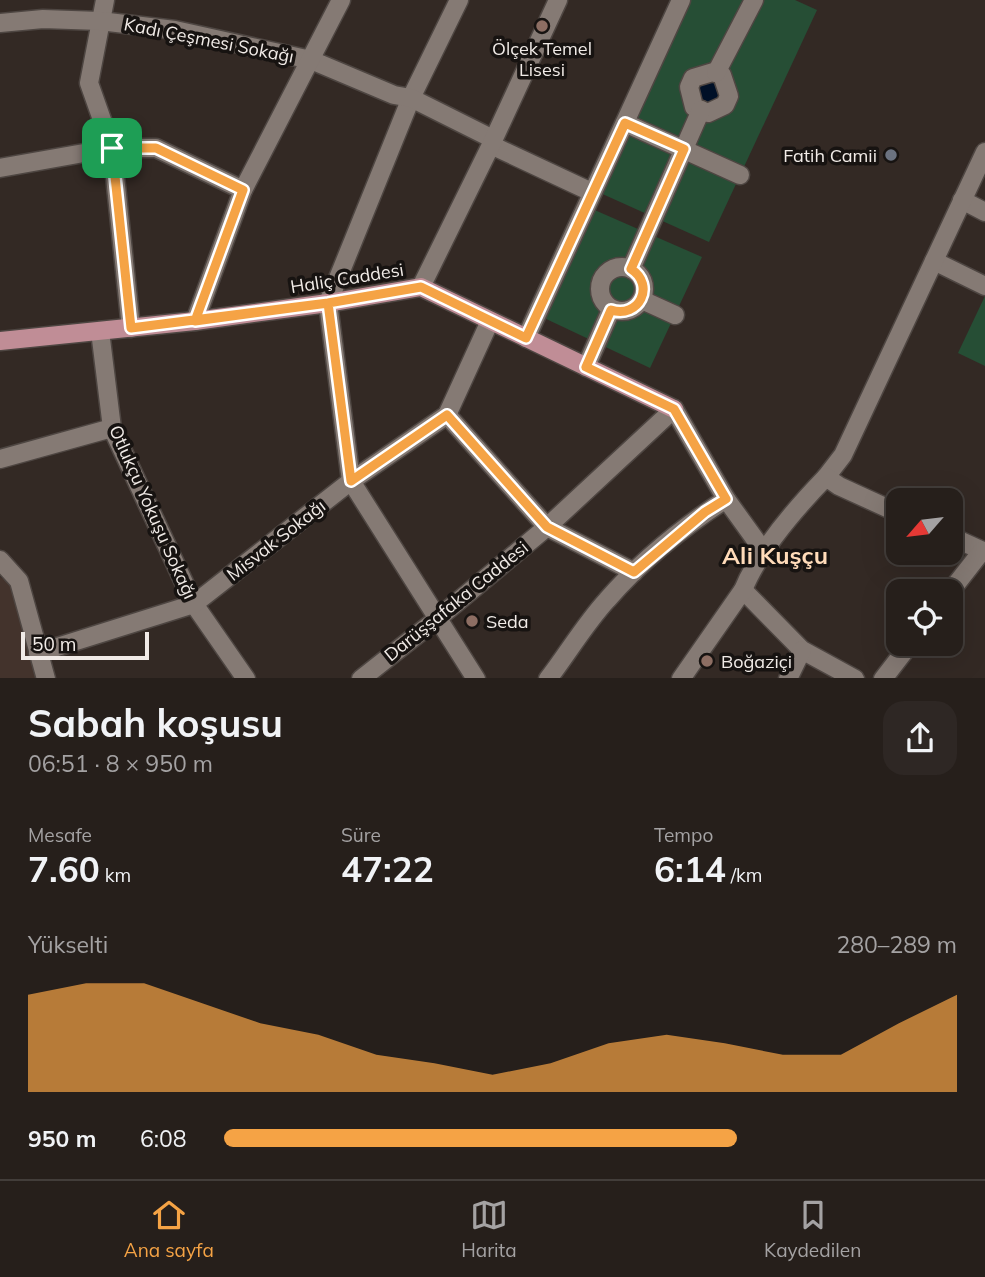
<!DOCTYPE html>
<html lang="tr">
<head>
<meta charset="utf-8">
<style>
	body { margin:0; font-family:Mulish,sans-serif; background:#2e2724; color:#f1f3f6; height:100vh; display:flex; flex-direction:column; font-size:26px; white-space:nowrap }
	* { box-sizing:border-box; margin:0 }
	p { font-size:23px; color:#a4a2a3 }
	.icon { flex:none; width:38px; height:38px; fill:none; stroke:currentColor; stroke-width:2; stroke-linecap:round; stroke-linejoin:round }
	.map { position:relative; height:678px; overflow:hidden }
	.panel { display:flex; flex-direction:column; background:#261f1b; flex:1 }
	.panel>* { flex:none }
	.needle { width:46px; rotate:242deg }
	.buttons { position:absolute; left:886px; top:488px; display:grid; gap:14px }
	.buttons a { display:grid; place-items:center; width:77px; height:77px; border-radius:14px; background:#261f1b; box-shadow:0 7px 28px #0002,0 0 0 2px #423d3a; font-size:35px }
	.scale { position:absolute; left:21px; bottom:18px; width:128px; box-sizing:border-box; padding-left:7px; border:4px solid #f1ebe7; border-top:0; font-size:19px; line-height:24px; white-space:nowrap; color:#f1ebe7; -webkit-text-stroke:5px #171311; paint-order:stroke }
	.pin { position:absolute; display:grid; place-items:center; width:60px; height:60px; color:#fff; margin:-30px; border-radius:14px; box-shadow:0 4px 10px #0006 }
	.round { display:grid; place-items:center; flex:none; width:74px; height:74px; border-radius:21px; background:#2e2724 }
	.overview { display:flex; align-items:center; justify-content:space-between; height:119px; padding:0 28px }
	h1 { font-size:38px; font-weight:700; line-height:52px }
	.stats { display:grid; grid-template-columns:repeat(3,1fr); gap:10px; height:119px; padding:7px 28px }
	.stats div { display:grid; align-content:center }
	.stats b { font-size:35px; font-weight:700 }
	.stats small { font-size:19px; font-weight:400 }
	.stats p { font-size:19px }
	.chart { height:196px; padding:14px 28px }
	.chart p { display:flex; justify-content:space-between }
	.chart svg { width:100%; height:126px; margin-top:7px; fill:#f5a345; opacity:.7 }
	ul { padding:0 28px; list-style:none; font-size:23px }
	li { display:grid; grid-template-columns:112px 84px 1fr; align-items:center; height:52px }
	li i { height:18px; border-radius:9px; background:#f5a345 }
	.tab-bar { display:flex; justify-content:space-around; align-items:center; height:98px; border-top:2px solid #423d3a; background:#261f1b; font-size:19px; color:#a4a2a3 }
	.tab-bar a { display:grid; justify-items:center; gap:4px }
	.tab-bar .current { color:#f5a345 }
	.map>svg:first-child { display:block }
	.built { fill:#43332c }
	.green { fill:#264e35 }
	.water { fill:#001027 }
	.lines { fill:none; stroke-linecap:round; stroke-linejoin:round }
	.minor-casing { stroke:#4e4642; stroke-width:21 }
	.major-casing { stroke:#4e4642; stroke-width:21 }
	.minor { stroke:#857a74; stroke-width:18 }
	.major { stroke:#c08d96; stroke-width:18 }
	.route-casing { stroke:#fff; stroke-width:14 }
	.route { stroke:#f5a345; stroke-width:9 }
	.education-dot { fill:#8d6e63; stroke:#171311; stroke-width:2.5 }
	.worship-dot { fill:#6b7280; stroke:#171311; stroke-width:2.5 }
	.labels { text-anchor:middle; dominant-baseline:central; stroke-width:7; stroke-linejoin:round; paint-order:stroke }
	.street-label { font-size:18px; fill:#f1ebe7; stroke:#171311 }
	.poi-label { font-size:18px; fill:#f1ebe7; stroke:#171311; text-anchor:start }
	.district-label { font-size:24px; font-weight:bold; fill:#ffdbb9; stroke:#171311 }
</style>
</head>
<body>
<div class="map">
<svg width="985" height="679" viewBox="0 0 985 679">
	<rect width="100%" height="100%" fill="#332924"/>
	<polygon class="built" points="0,577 12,585 39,678 0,678"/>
	<g class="green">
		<polygon points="687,0 795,0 817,10 709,242 598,192"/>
		<polygon points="590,208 702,257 650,368 542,317"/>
		<polygon points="985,296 985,366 958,353"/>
	</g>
	<polygon class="water" points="711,77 728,95 704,110 694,90 697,85"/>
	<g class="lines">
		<defs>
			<g id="minor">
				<polyline points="105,0 89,83 112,148 131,328"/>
				<polyline points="459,0 411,98 328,303 351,481 476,679"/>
				<polyline points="0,23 43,19 100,21 175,30 311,60 394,95 411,98 493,139"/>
				<polygon points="713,72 722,75 729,96 725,105 708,113 694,107 689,87 693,78"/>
				<polyline points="716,73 754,0"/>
				<polyline points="625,123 740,175"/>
				<polyline points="491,145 585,189"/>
				<polyline points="0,168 112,148 156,148 243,190"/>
				<polyline points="962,200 985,212"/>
				<polyline points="934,261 985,286"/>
				<circle cx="622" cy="289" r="22"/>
				<polyline points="631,269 701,110"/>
				<polyline points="421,287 491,145 558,0"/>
				<polyline points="642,300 675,315"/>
				<polyline points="195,321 243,190 341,0"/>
				<polyline points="100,331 112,428 194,604 246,679"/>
				<polyline points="526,338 681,0"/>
				<polyline points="586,367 611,310"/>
				<polyline points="447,415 547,527 634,572"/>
				<polyline points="0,459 112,428"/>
				<polyline points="826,477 843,455 985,152"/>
				<polyline points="950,536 985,552"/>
				<polyline points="0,560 19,581 46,679"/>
				<polyline points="743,590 802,650 855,679"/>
				<polyline points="950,592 982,551"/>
				<polyline points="38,653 194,604 351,481 447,415 490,321"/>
				<polyline points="361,679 437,619 547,527 674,409 726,499 765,553"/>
				<path d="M548 679C568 653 585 624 607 600 640 562 683 527 726 499"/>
				<path d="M681 679 743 590C759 550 796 508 826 477L839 486 898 513"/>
				<polyline points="788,679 802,650"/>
				<polyline points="883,679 910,644"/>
			</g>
			<polyline id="major" points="0,341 195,321 328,303 421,287 674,409"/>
		</defs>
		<use href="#minor" class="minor-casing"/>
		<use href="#major" class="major-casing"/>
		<use href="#minor" class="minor"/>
		<use href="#major" class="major"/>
	</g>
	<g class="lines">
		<defs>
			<path id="route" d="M112 148 131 328 328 303 351 481 447 415 547 527 634 572 705 512 726 499 674 409 586 367 611 310C639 319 656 285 631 269L684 149 625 123 526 338 421 287 328 303 195 321 243 190 156 148H112"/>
		</defs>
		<use href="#route" class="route-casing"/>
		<use href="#route" class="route"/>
	</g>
	<g class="education-dot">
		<circle cx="542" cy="26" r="7"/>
		<circle cx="472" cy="621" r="7"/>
		<circle cx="707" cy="661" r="7"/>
	</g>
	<circle class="worship-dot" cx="891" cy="155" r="7"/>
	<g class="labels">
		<g class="street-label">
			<text transform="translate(209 40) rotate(11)">Kadı Çeşmesi Sokağı</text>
			<text transform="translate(347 278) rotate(-9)">Haliç Caddesi</text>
			<text transform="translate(153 512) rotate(66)">Otlukçu Yokuşu Sokağı</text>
			<text transform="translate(276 540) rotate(-38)">Misvak Sokağı</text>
			<text transform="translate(456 601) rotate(-39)">Darüşşafaka Caddesi</text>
		</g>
		<g class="poi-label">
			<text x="542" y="48" text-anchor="middle">Ölçek Temel<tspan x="542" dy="21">Lisesi</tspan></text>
			<text x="877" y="155" text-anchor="end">Fatih Camii</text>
			<text x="486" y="621">Seda</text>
			<text x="721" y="661">Boğaziçi</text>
		</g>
		<g class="district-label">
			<text x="775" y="555">Ali Kuşçu</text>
		</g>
	</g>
</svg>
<div class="buttons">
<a><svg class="needle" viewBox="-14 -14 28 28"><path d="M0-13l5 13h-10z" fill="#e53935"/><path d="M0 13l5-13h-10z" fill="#a4a2a3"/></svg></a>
<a><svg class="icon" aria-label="locate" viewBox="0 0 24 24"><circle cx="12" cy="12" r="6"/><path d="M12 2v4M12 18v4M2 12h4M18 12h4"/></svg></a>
</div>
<div class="scale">50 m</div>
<div class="pin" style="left:112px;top:148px;background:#1e9e55"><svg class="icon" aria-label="arrive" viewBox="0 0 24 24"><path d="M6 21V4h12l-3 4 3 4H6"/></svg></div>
</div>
<section class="panel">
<div class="overview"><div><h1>Sabah koşusu</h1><p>06:51 · 8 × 950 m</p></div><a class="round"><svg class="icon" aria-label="share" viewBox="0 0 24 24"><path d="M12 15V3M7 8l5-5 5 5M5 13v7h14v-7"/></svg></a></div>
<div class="stats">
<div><p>Mesafe</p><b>7.60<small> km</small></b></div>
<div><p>Süre</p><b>47:22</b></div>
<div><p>Tempo</p><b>6:14<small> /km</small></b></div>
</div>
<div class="chart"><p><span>Yükselti</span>280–289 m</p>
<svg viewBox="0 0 160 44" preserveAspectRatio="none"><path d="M0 44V10L10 6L20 6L30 13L40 20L50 24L60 31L70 34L80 38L90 34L100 27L110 24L120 27L130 31L140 31L150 20L160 10V44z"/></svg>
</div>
<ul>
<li><b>950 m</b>6:08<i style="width:70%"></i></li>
</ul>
</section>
<nav class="tab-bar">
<a class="current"><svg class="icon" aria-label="home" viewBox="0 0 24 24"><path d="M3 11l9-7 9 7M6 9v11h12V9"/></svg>Ana sayfa</a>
<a><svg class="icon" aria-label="map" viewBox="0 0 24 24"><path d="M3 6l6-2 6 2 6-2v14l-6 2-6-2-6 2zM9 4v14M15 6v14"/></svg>Harita</a>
<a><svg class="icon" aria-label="saved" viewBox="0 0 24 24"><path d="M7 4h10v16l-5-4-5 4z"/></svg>Kaydedilen</a>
</nav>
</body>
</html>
